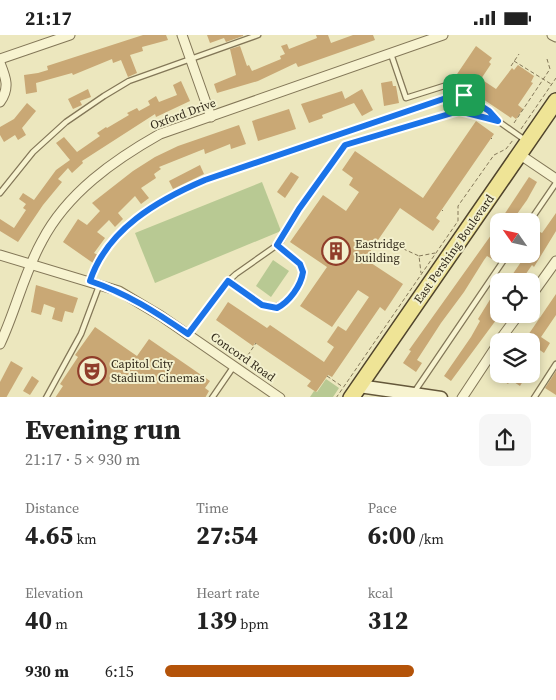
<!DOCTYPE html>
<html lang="en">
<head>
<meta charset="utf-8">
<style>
	body { margin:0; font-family:"Source Serif 4",serif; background:#f6f6f6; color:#222; height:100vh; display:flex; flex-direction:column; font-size:19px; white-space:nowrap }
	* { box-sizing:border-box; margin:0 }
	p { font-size:16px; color:#767676 }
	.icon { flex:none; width:28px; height:28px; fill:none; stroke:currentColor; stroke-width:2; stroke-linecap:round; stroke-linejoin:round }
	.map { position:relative; height:362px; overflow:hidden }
	.side { display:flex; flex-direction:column; background:#fff; flex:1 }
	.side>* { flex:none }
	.needle { width:32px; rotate:304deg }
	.controls { position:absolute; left:490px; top:178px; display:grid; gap:10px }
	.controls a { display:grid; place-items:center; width:50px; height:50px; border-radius:10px; background:#fff; box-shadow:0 2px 8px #0003; font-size:25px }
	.pin { position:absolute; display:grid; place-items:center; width:42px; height:42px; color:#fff; margin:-21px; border-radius:10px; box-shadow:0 2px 8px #0006 }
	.round { display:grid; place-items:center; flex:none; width:52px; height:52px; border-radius:10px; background:#f6f6f6 }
	.summary { display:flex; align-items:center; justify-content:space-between; height:85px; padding:0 25px }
	h1 { font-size:28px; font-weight:700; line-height:38px }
	.metrics { display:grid; grid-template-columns:repeat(3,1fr); gap:8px; height:85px; padding:5px 25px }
	.metrics div { display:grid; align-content:center }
	.metrics b { font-size:25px; font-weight:700 }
	.metrics small { font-size:14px; font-weight:400 }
	.metrics p { font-size:14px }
	ul { padding:0 25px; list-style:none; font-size:16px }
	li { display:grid; grid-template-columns:80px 60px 1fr; align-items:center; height:38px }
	li i { height:12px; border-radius:6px; background:#b45309 }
	.status { display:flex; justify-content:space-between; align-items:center; height:35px; padding:0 25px; background:#fff; direction:ltr }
	.status svg { height:14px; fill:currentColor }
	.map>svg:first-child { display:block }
	.green { fill:#b8c993 }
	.building { fill:#c9a875 }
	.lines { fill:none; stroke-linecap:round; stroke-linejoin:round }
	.service-casing { stroke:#837758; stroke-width:7 }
	.minor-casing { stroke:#837758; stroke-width:11 }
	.secondary-casing { stroke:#65583b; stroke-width:15 }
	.primary-casing { stroke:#50442c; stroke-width:18 }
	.path { stroke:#837758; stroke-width:1; stroke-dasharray:4 2.5; stroke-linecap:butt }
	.service { stroke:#f7f3d0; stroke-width:4.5 }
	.minor { stroke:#f7f3d0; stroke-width:9 }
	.secondary { stroke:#f7f3d0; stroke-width:12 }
	.primary { stroke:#efe496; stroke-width:15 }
	.route-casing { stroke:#fff; stroke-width:10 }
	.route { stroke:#1a73e8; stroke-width:6 }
	.labels { text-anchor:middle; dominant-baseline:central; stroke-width:4; stroke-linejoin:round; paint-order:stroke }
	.street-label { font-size:12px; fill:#332b1c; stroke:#f3f0cd }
	.poi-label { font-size:12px; fill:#332b1c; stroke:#f3f0cd; text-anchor:start }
</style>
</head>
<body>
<div class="status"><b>21:17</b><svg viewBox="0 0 49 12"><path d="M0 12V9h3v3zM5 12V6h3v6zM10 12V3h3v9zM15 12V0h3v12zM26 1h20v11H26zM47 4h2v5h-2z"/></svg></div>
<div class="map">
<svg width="556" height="363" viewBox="0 0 556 363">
	<rect width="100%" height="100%" fill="#ece7be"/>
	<g class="green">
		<polygon points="262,147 281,196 155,248 135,198"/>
		<polygon points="273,225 289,236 271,262 256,251"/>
		<polygon points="326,344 339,353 333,362 310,362 314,356 317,357"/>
	</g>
	<g class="building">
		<polygon points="143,0 166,0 168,5 142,12 143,16 130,20 137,38 128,42 121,25 113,28 112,24 73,40 72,38 36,48 37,57 26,59 24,40 38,38 48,35 47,31"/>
		<polygon points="207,0 243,0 243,1 226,7 224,3 210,8"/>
		<polygon points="316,0 328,0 331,8 353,0 373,0 375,5 298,32 296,28 258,46 217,58 214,49 236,40 230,14 240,11 247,31 249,30 252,36 281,24 280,21 285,19 281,11 287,9 289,14 317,3"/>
		<polygon points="476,11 492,23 489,27 491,29 481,44 496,54 512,33 514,35 518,30 534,41 531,47 533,48 518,70 523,74 516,84 512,81 511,83 474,58 463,56 451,48"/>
		<polygon points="181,46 190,66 156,82 155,79 82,126 83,128 72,138 68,133 58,144 62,147 43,170 18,207 0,196 0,184 14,193 26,175 23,173 26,169 19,164 23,158 34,165 56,135 70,125 56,108 64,102 77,117 100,101 97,98 106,92 107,93 129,80 127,78 137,73 139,76 150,70 148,66 156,61 159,67 177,60 173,50"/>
		<polygon points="392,46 393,51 396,51 399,68 384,71 381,48"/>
		<polygon points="88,54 91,62 80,66 82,70 73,74 68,64"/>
		<polygon points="362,54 373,75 362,81 354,68 322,80 323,83 309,88 301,69 342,56 345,64"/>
		<polygon points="27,68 36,76 22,93 26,100 18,105 15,100 4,107 0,100 0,92 14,84"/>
		<polygon points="289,74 296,94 258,106 252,86"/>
		<polygon points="476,86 494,99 436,183 440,186 433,196 400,173 365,224 403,249 385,276 380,272 332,342 328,340 316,357 307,351 311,346 255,308 253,311 216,285 228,267 267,293 270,290 324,327 334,312 327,307 338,291 346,296 369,262 358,255 332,292 300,271 327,232 290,207 323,160 346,176 359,157 349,150 353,143 342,135 355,116 423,163"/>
		<polygon points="239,90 246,109 231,114 230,109 205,119 204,114 159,132 161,134 154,139 156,143 141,153 149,163 141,169 135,161 118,178 123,184 115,192 109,185 97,197 105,203 94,218 98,220 93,228 63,207 78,184 87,190 100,176 92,168 133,136 155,122 178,111"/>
		<polygon points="200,130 204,139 173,154 169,146"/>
		<polygon points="291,137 299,142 285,163 277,157"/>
		<polygon points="529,142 537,147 527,165 512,186 500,186"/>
		<polygon points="556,178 556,196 534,232 532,230 521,246 508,246 521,227 528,219 531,219 531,203 535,206 540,197 542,198"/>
		<polygon points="499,189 499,204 491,216 496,219 492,224 487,221 484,225 464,257 441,288 417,325 422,328 416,337 403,328 411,316 409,315"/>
		<polygon points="36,250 78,263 73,278 65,276 62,287 52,284 55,273 44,269 41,280 31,277"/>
		<polygon points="499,250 499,281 451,346 444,341 471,302 480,286 478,284"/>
		<polygon points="556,259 556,280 541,302 550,308 544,318 531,309 531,306 524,306"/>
		<polygon points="95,292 137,321 149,304 210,346 205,353 209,356 205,363 55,363 63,351 60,349 78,322 75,320"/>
		<polygon points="11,326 23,333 6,363 0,363 0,347"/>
		<polygon points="556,336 556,360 545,353"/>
		<polygon points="492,339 515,339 523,346 520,351 511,345 508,349"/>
		<polygon points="32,341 39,346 30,360 23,356"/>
	</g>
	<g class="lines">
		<defs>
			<g id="service">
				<polyline points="391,19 406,63 444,51 452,52 461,59"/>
				<polyline points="0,158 33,117 66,87 104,61 129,46 258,0"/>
				<polyline points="530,186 556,148"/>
				<path d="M90 246C107 194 158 165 205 145L459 59C474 60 489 76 498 86"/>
				<path d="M228 246C247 260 271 287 290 261 296 254 302 247 303 237L300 229 277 210"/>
				<polyline points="188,299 223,251 236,239 280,208 299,174 345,110 459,76 498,86 525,105"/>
				<polyline points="415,356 508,219"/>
				<polyline points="46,363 81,299 99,251"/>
				<polyline points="212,363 234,331"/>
				<polyline points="534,363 556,329"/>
			</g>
			<g id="minor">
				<polyline points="182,0 211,82"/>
				<polyline points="552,0 556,2"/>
				<polyline points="0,24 70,0"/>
				<path d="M0 28C6 43 10 53 0 67"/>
				<polyline points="519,119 556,144"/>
				<polyline points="0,220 119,256 161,281 280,363"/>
				<polyline points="531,261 556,226"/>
				<polyline points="499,306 519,279"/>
				<path d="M0 309C16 275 24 238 42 206 67 158 114 125 160 99L443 0"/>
				<polyline points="462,363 499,307"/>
			</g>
			<polyline id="secondary" points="359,351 441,363"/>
			<polyline id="primary" points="351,363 556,66"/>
		</defs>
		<use href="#service" class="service-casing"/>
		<use href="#minor" class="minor-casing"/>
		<use href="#secondary" class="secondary-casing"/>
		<use href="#primary" class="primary-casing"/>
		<g class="path">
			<polyline points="514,26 551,49"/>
			<polyline points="511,31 519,19"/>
			<polyline points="514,88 550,34 547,24"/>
			<polyline points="521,94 556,43"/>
			<polyline points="491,103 492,104"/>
			<polyline points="442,175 443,176"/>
			<polyline points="397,211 419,221 421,238"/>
			<polyline points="419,221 435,218"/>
			<polyline points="244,326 256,308"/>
			<polyline points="327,341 343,352"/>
			<polyline points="336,363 458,186 458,171 494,120 506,114 513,105"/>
		</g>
		<use href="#service" class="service"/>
		<use href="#minor" class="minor"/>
		<use href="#secondary" class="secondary"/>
		<use href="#primary" class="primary"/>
	</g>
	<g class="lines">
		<defs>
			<path id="route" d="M464 60 489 76 498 86 459 76 345 110 299 174 277 210 300 229 303 237C301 251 289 267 277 273L262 270 228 246 188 299C156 277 126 258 90 246 107 194 158 165 205 145L452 61Z"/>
		</defs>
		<use href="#route" class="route-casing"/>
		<use href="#route" class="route"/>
	</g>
	<defs>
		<symbol id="building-ring" viewBox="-11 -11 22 22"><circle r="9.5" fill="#f3f0cd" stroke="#903d2a" stroke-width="1.5"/><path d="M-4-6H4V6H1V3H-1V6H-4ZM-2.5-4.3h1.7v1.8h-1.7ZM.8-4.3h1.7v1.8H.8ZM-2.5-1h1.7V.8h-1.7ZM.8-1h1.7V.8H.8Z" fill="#903d2a"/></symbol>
		<symbol id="theatre-ring" viewBox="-11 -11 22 22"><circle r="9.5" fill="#f3f0cd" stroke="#903d2a" stroke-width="1.5"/><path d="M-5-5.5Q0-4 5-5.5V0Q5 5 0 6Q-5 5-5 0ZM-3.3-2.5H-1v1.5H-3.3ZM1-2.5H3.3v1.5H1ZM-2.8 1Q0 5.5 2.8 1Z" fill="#903d2a"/></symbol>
	</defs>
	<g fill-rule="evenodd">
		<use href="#building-ring" x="320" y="200" width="32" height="32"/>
		<use href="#theatre-ring" x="76" y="320" width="32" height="32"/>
	</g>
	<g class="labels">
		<g class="street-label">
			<text transform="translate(183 79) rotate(-20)">Oxford Drive</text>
			<text transform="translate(454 214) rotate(-55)">East Pershing Boulevard</text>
			<text transform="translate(243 322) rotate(35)">Concord Road</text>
		</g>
		<g class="poi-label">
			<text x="355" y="209">Eastridge<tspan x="355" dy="14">building</tspan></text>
			<text x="111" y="329">Capitol City<tspan x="111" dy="14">Stadium Cinemas</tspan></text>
		</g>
	</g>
</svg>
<div class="controls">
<a><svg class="needle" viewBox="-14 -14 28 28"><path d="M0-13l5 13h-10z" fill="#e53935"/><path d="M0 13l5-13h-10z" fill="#767676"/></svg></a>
<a><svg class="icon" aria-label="locate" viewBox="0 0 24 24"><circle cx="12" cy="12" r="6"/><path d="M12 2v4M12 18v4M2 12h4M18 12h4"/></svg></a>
<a><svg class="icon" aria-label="layers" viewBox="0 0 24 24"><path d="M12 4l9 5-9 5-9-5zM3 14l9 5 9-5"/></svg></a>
</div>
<div class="pin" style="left:464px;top:60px;background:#1e9e55"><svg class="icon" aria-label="arrive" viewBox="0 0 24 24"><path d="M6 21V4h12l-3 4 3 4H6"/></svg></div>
</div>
<section class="side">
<div class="summary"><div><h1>Evening run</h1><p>21:17 · 5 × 930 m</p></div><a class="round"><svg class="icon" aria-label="share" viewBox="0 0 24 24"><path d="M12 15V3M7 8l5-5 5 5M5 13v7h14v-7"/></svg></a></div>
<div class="metrics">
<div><p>Distance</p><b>4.65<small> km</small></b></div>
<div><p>Time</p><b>27:54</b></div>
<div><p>Pace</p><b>6:00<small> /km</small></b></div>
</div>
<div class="metrics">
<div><p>Elevation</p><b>40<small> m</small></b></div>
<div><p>Heart rate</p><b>139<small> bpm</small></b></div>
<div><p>kcal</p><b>312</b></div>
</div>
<ul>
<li><b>930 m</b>6:15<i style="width:68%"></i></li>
</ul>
</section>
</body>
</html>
